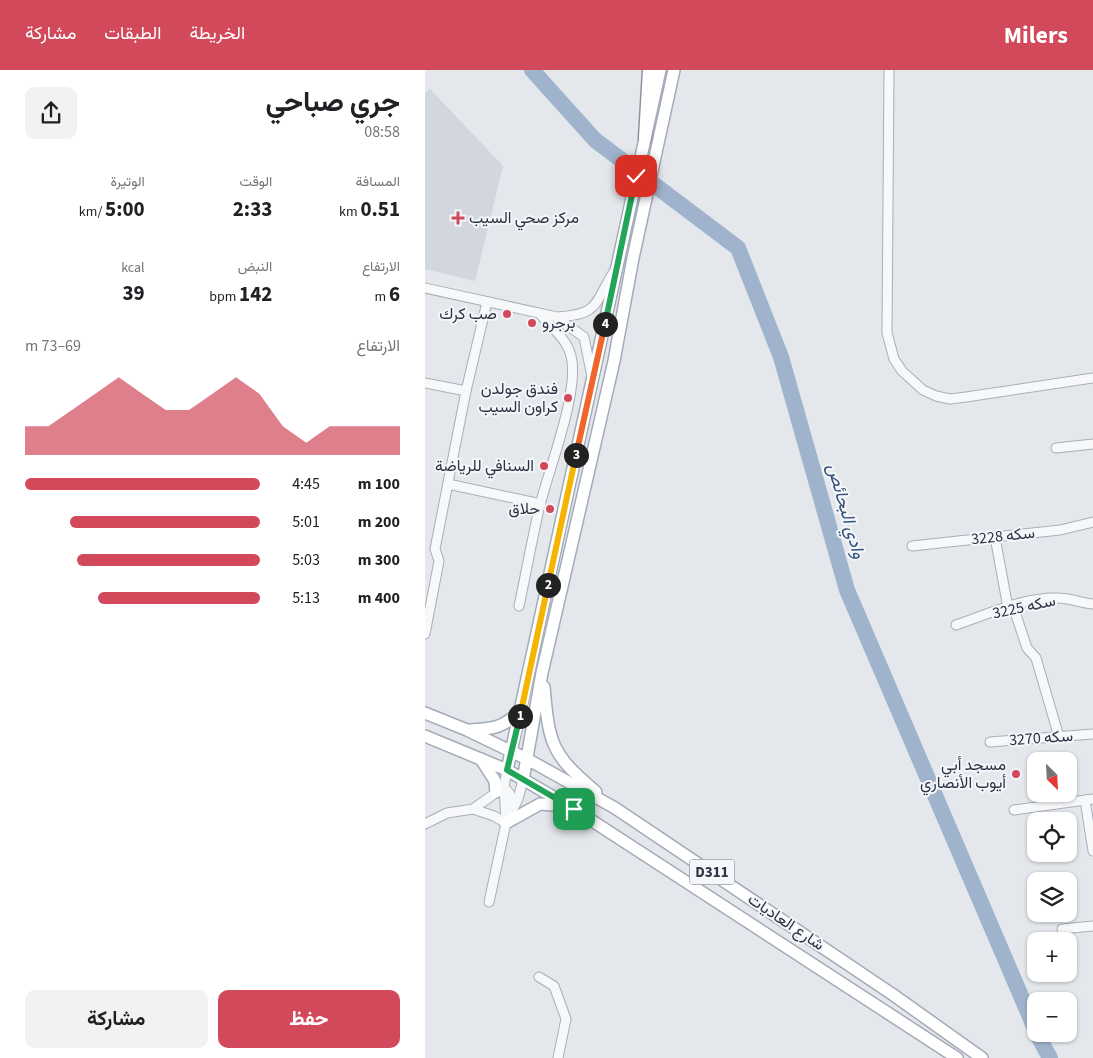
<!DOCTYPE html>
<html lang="ar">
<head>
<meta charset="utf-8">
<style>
	body { margin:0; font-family:"Source Sans 3",Vazirmatn,sans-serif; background:#f2f2f2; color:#202124; direction:rtl; height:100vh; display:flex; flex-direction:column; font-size:19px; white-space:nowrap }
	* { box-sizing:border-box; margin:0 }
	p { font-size:16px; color:#757577 }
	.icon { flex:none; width:28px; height:28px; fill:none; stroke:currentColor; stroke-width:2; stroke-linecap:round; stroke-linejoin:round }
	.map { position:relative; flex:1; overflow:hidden; direction:ltr }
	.details { display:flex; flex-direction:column; background:#fff; width:425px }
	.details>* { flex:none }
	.needle { width:32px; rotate:156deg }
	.tools { position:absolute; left:602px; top:682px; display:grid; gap:10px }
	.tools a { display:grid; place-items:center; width:50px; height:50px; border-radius:10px; background:#fff; box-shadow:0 1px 4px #0004; font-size:25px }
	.pin { position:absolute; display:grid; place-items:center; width:42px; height:42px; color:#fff; margin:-21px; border-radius:10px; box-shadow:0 2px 8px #0006 }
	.km { position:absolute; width:25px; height:25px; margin:-12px; border-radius:50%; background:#222; color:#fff; font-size:14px; line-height:25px; text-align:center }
	.round { display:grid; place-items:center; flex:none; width:52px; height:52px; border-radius:10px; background:#f2f2f2 }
	.headline { display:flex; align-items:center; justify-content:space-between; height:85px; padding:0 25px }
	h1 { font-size:28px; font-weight:700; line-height:38px }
	.metrics { display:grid; grid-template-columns:repeat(3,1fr); gap:8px; height:85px; padding:5px 25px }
	.metrics div { display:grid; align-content:center }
	.metrics b { font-size:21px; font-weight:700 }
	.metrics small { font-size:14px; font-weight:400 }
	.metrics p { font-size:14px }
	.chart { height:140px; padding:10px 25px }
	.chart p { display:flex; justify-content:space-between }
	.chart svg { width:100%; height:90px; margin-top:5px; fill:#d1495b; opacity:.7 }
	.button { display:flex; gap:10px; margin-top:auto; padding:10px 25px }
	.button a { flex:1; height:58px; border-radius:10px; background:#d1495b; color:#fff; font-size:20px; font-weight:700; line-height:58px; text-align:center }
	.button a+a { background:#f2f2f2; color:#202124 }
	ul { padding:0 25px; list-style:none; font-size:16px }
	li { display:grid; grid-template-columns:80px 60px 1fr; align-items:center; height:38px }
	li i { height:12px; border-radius:6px; background:#d1495b }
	header { display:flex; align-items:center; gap:30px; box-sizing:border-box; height:70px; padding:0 25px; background:#d1495b; color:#fff }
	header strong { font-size:24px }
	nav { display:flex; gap:28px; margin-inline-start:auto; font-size:18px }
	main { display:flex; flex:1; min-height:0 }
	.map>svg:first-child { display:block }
	.built { fill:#d2d6de }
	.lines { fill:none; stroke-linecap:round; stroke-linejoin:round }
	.river { stroke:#9fb4cc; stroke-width:16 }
	.minor-casing { stroke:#a9aeb7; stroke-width:11 }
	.major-casing { stroke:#a3abb8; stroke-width:14 }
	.highway-casing { stroke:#8b94a3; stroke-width:15 }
	.minor { stroke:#f7f8fa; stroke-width:9 }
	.major { stroke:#fff; stroke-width:11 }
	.highway { stroke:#fff; stroke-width:12 }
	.split-1-casing { stroke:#fff; stroke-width:10 }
	.split-2-casing { stroke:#fff; stroke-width:10 }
	.split-3-casing { stroke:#fff; stroke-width:10 }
	.split-4-casing { stroke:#fff; stroke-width:10 }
	.split-5-casing { stroke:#fff; stroke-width:10 }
	.split-1 { stroke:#22a559; stroke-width:6 }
	.split-2 { stroke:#f5b400; stroke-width:6 }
	.split-3 { stroke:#f5b400; stroke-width:6 }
	.split-4 { stroke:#f0652b; stroke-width:6 }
	.split-5 { stroke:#22a559; stroke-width:6 }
	.poi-dot { fill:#d1495b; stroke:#f4f6f9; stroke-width:2 }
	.labels { text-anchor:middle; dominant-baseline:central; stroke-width:4; stroke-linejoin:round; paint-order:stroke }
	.shield { fill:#f4f6f9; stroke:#676e7b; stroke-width:1 }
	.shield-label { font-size:15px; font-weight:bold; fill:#2b3445 }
	.poi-label { font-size:16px; fill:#2b3445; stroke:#f4f6f9; text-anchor:end }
	.street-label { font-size:16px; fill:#2b3445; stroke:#f4f6f9 }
	.water-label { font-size:18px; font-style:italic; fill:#34527a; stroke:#f4f6f9 }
</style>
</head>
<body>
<header>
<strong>Milers</strong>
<nav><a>الخريطة</a><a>الطبقات</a><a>مشاركة</a></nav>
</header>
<main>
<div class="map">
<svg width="668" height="988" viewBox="0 0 668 988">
	<rect width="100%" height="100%" fill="#e4e7ec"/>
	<polygon class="built" points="5,19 78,96 50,211 0,199 0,23"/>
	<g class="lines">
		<g class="river">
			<polyline points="107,0 170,70 313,178 356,287 422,520 611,961"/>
			<polyline points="612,964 625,988"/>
		</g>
		<defs>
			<g id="minor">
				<polyline points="464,0 462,263 469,289 477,301 498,320 511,326 525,329 541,327 668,308"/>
				<path d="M0 218 132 247C176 245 169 232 190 200"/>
				<polyline points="132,248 159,267 167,307"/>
				<polyline points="0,313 41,321"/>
				<polyline points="631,378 668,374"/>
				<polyline points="23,414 116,434"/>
				<polyline points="570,467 583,538"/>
				<polyline points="487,476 635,460 668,452"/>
				<path d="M94 536C101 503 107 469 115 435 124 399 155 320 146 286 142 269 126 257 115 244"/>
				<polyline points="588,536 602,578 611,588 634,667"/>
				<path d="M531 555C563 544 599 527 633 528 645 528 656 533 668 534"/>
				<polyline points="0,564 14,491 10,479 41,321 62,232"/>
				<polyline points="565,672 668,664"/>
				<polyline points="660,730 668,781"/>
				<polyline points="48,739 69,746 81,753"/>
				<polyline points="589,740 668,729"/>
				<polyline points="81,750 79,717 82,700"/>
				<polyline points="0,754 22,743 48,739 79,717 85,724 89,735"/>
				<polyline points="64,832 81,753 93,729 98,710"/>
				<polyline points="637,859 668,856"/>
				<polyline points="114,907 129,916 141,949 133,988"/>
			</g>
			<g id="major">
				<path d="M119 617C124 674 126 684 171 722"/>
				<polyline points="0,643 42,660 102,689 190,738 467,924 557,988"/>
				<path d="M44 660C69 659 77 658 96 641"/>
				<polyline points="0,666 82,700 149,739 532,988"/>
				<polyline points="56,689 70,711 71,722"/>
				<polyline points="82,700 235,0"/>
				<polyline points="98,710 117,603 189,291 208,188 249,0"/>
				<polyline points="81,753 115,734 139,736"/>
			</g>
			<polyline id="highway" points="220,68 224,0"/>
		</defs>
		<use href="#minor" class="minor-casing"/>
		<use href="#major" class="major-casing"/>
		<use href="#highway" class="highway-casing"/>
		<use href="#minor" class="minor"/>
		<use href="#major" class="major"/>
		<use href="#highway" class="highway"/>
	</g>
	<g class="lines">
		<defs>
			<polyline id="split-1" points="95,646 82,700 149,739"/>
			<polyline id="split-2" points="95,646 123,515"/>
			<polyline id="split-3" points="123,515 151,385"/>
			<polyline id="split-4" points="151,385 180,254"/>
			<polyline id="split-5" points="180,254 211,106"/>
		</defs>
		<use href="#split-1" class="split-1-casing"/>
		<use href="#split-2" class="split-2-casing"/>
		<use href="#split-3" class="split-3-casing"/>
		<use href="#split-4" class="split-4-casing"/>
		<use href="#split-5" class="split-5-casing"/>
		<use href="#split-1" class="split-1"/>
		<use href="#split-2" class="split-2"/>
		<use href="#split-3" class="split-3"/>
		<use href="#split-4" class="split-4"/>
		<use href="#split-5" class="split-5"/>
	</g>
	<g class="poi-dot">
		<path d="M30.5 140.5h5v5h5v5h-5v5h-5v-5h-5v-5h5z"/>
		<circle cx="82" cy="244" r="5"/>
		<circle cx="107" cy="253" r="5"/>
		<circle cx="143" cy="328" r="5"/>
		<circle cx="119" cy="396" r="5"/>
		<circle cx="125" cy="439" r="5"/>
		<circle cx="591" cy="704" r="5"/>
	</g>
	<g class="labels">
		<rect class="shield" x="264.5" y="789.5" width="45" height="25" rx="4"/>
		<g class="shield-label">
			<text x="287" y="802">D311</text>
		</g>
		<g class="poi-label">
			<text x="44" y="148" text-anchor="start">مركز صحي السيب</text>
			<text x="72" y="244">صب كرك</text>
			<text x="117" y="253" text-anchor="start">برجرو</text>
			<text x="133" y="319">فندق جولدن<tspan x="133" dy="18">كراون السيب</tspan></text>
			<text x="109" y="396">السنافي للرياضة</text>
			<text x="115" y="439">حلاق</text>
			<text x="581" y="695">مسجد أبي<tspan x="581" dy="18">أيوب الأنصاري</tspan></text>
		</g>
		<g class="street-label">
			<text transform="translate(578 466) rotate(-6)">سكه 3228</text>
			<text transform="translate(599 537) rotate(-12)">سكه 3225</text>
			<text transform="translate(616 668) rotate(-4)">سكه 3270</text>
			<text transform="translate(361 852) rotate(34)">شارع العاديات</text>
		</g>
		<g class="water-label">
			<text transform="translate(421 441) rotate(74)">وادي البحائص</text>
		</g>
	</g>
</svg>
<div class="tools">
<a><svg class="needle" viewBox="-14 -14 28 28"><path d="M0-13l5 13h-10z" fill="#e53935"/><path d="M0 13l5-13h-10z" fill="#757577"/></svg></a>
<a><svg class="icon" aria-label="locate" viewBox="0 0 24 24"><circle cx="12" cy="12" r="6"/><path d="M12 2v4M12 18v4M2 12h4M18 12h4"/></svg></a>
<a><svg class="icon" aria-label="layers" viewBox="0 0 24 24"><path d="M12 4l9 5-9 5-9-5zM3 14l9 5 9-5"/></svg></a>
<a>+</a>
<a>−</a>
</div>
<div class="pin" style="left:149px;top:739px;background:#1e9e55"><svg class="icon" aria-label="arrive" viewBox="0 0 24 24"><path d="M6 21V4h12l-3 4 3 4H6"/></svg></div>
<div class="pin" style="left:211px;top:106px;background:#d93025"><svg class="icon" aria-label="check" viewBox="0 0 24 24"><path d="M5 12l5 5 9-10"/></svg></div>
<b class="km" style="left:95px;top:646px">1</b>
<b class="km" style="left:123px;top:515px">2</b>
<b class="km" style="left:151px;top:385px">3</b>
<b class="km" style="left:180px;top:254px">4</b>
</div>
<section class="details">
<div class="headline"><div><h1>جري صباحي</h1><p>08:58</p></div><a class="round"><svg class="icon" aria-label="share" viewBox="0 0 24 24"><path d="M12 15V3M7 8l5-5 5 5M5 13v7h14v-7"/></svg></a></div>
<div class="metrics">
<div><p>المسافة</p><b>0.51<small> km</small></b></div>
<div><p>الوقت</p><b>2:33</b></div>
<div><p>الوتيرة</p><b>5:00<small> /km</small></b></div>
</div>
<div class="metrics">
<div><p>الارتفاع</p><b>6<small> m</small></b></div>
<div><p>النبض</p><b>142<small> bpm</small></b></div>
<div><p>kcal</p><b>39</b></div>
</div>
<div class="chart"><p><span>الارتفاع</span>69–73 m</p>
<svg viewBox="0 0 160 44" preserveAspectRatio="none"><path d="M0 44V30L10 30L20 22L30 14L40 6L50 14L60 22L70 22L80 14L90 6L100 14L110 30L120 38L130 30L140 30L150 30L160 30V44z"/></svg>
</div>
<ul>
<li><b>100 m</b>4:45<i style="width:100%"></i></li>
<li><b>200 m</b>5:01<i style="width:81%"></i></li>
<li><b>300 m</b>5:03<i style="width:78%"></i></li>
<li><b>400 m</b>5:13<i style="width:69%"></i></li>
</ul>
<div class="button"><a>حفظ</a><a>مشاركة</a></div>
</section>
</main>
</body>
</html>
